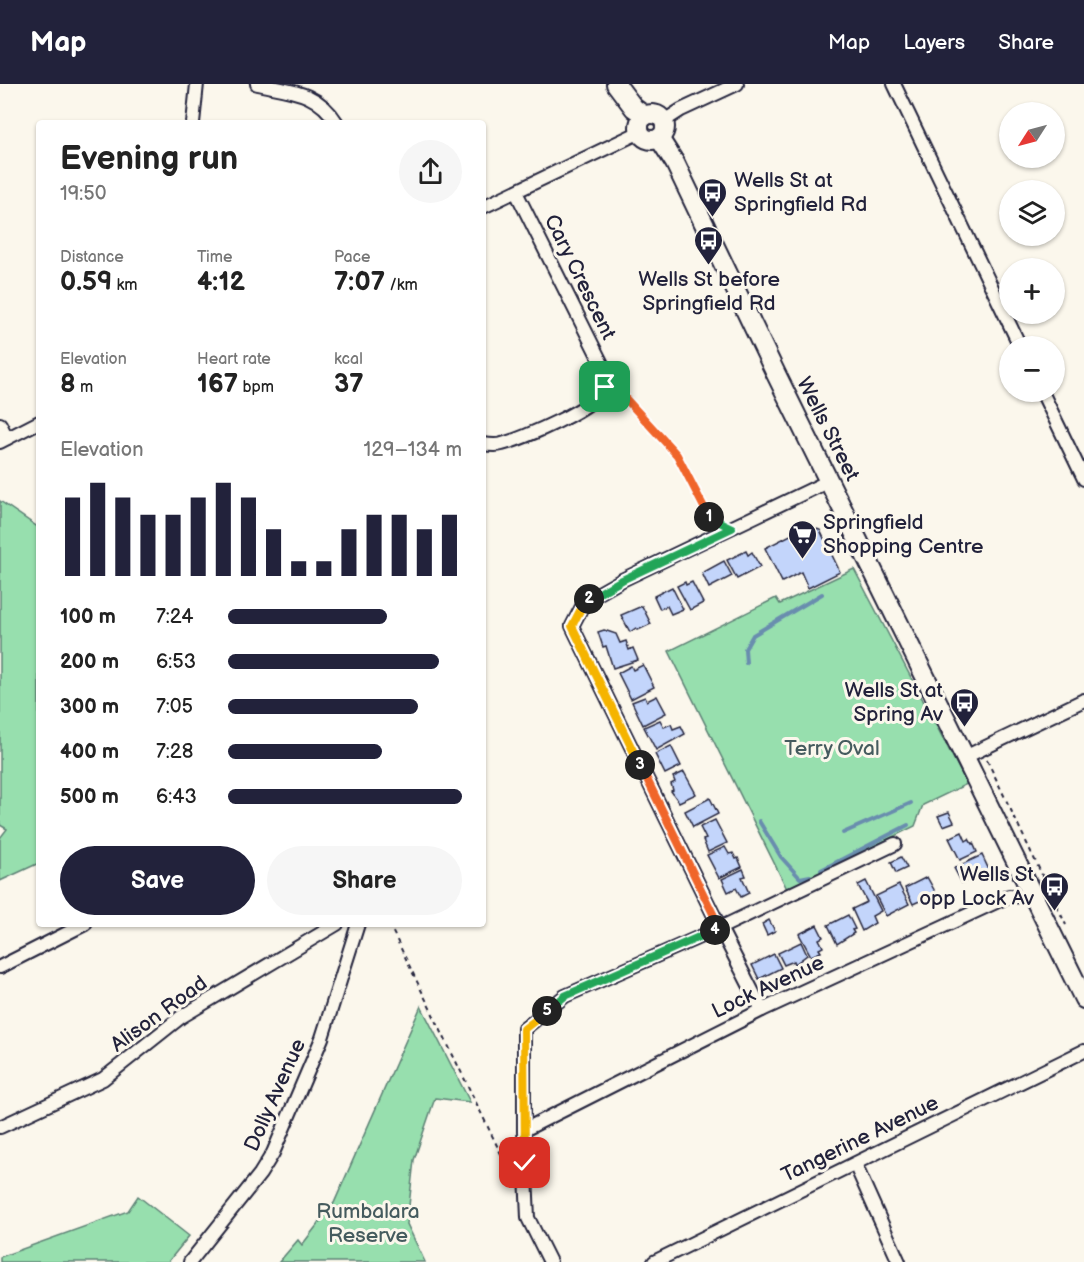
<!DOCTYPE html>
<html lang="en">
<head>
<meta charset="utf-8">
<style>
	body { margin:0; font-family:"Balsamiq Sans",sans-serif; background:#f6f6f6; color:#222; height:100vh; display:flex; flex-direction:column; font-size:22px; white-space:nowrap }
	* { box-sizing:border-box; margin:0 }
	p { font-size:20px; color:#767676 }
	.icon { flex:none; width:33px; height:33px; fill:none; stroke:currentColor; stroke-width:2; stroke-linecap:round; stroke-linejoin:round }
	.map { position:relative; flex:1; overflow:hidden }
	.details { position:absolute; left:36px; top:36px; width:450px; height:807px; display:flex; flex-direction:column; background:#fff; border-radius:6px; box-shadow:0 2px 4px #0004 }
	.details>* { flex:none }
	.needle { width:39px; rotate:234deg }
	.controls { position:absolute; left:999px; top:18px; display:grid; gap:12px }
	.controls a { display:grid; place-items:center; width:66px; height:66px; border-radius:50%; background:#fff; box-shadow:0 2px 4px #0004; font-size:30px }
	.pin { position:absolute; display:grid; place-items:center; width:51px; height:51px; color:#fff; margin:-26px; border-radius:12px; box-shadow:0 3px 9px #0006 }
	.km { position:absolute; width:30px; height:30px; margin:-15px; border-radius:50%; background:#222; color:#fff; font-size:16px; line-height:30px; text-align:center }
	.round { display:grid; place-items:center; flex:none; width:63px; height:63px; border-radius:32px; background:#f6f6f6 }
	.overview { display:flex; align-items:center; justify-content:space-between; height:102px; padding:0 24px }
	h1 { font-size:33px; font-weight:800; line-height:45px }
	.figures { display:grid; grid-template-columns:repeat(3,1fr); gap:9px; height:102px; padding:6px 24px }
	.figures div { display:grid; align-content:center }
	.figures b { font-size:26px; font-weight:800 }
	.figures small { font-size:16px; font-weight:400 }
	.figures p { font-size:16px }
	.chart { height:168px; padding:12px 24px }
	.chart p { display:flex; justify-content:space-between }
	.chart svg { width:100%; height:108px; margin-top:6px; stroke:#22223b; stroke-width:6 }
	.cta { display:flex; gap:12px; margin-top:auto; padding:12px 24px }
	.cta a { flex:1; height:69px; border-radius:36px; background:#22223b; color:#fff; font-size:24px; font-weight:800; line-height:69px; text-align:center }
	.cta a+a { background:#f6f6f6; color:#222 }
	ul { padding:0 24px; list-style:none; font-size:20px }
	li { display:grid; grid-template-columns:96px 72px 1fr; align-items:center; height:45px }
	li i { height:15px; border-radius:8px; background:#22223b }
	header { display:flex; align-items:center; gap:36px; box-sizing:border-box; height:84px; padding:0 30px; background:#22223b; color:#fff }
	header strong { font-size:28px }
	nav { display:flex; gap:33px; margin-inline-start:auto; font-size:21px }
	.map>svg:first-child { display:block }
	.green { fill:#97dfae; stroke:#5c8074; stroke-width:1.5 }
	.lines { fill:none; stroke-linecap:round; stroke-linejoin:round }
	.stream { stroke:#698dae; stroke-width:4 }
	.building { fill:#c3d5fb; stroke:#22223b; stroke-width:1.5 }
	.street-casing { stroke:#22223b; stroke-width:16 }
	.secondary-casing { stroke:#22223b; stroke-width:22 }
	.path { stroke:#22223b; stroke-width:2; stroke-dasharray:4.5 4.5; stroke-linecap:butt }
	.street { stroke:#fbf7ec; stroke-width:12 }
	.secondary { stroke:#fbf7ec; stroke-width:18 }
	.split-1-casing { stroke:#fff; stroke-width:12 }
	.split-2-casing { stroke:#fff; stroke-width:12 }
	.split-3-casing { stroke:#fff; stroke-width:12 }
	.split-4-casing { stroke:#fff; stroke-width:12 }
	.split-5-casing { stroke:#fff; stroke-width:12 }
	.split-6-casing { stroke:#fff; stroke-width:12 }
	.split-1 { stroke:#f0652b; stroke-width:8 }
	.split-2 { stroke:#22a559; stroke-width:8 }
	.split-3 { stroke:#f5b400; stroke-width:8 }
	.split-4 { stroke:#f0652b; stroke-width:8 }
	.split-5 { stroke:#22a559; stroke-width:8 }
	.split-6 { stroke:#f5b400; stroke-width:8 }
	.labels { text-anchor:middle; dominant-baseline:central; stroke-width:6; stroke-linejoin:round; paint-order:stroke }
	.poi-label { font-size:21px; fill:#22223b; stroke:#fbf7ec; text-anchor:start }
	.street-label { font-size:21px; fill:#22223b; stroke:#fbf7ec }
	.park-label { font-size:21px; fill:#455b5e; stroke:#fbf7ec }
</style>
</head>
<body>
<header>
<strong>Map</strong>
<nav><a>Map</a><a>Layers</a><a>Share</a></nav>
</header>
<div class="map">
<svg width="1084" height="1178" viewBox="0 0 1084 1178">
	<rect width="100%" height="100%" fill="#fbf7ec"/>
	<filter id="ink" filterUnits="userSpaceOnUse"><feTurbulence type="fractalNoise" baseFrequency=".0167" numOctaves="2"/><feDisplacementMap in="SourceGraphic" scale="12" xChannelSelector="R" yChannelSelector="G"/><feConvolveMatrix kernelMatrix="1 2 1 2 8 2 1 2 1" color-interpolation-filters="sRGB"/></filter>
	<g filter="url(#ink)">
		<g class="green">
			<polygon points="0,417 39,444 39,779 0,797 0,754 7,745 0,741"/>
			<polygon points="854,485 967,700 923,721 915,742 787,805 669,567 776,514 780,520"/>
			<polygon points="421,922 470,1018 435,1014 414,1076 407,1140 425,1178 279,1178 298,1156 302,1161 334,1119"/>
			<polygon points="138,1112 189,1152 168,1178 0,1178 0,1173 128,1127"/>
		</g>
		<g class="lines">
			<g class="stream">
				<polyline points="746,579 745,565 753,551 822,510"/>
				<polyline points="759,737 781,773 800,794 810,792"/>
				<polyline points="843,749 911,719"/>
				<polyline points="821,786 908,741"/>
			</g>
		</g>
		<g class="building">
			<polygon points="808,442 820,446 840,488 808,504 801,488 782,498 765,464"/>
			<polygon points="746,467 748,471 752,468 760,483 737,495 727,476"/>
			<polygon points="724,477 732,492 709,504 702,489"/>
			<polygon points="685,498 686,501 692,498 703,519 690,526 677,502"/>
			<polygon points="672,503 683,525 671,530 667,522 660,525 654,512"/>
			<polygon points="642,522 651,540 638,546 636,544 630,548 621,531"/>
			<polygon points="604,546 616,550 620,559 626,557 629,566 633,564 638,576 613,584 606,562 603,563 598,548"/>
			<polygon points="643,581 654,603 631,615 618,589 631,582 633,586"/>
			<polygon points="657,612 666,629 643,641 632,618 645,613 647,617"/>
			<polygon points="660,636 664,643 671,640 673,645 681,642 685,650 656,666 644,643"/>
			<polygon points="671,662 681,682 665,690 655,670"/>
			<polygon points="684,688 696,710 679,718 671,707 673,706 671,700 675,698 673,693"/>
			<polygon points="710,714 718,730 693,743 685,727"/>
			<polygon points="949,728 954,738 943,742 938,732"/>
			<polygon points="715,736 727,759 708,768 703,756 706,755 700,743"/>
			<polygon points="962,748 966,757 969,755 972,760 973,759 977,768 960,776 949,754"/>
			<polygon points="725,763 729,770 733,769 736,775 738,774 742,783 719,794 707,771"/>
			<polygon points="982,771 989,786 962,799 954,784"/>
			<polygon points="901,773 907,784 896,789 891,778"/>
			<polygon points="743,785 746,792 742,793 749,809 741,813 736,804 728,808 722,795"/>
			<polygon points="927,793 938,813 928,818 926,814 913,820 905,804"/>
			<polygon points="866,797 881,827 872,832 875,839 862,847 852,825 867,818 858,801"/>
			<polygon points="899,801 909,820 886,832 876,812"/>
			<polygon points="848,831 855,845 852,846 854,849 837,860 828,841"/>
			<polygon points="769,836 775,847 767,851 762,840"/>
			<polygon points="817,841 823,853 819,855 823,863 819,865 821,868 811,872 799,850"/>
			<polygon points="801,858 807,871 795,880 794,877 784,881 778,869"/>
			<polygon points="774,870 781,884 759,895 752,881"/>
		</g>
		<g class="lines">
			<defs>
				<g id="street">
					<path d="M257 0C290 7 317 7 337 39"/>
					<polyline points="894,0 1020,262"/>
					<polyline points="664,37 681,26 737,0"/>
					<polyline points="193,39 197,0"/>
					<polyline points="483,123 640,48"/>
					<polyline points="1042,308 1084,395"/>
					<polyline points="0,340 7,354"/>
					<polyline points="0,358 39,338"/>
					<path d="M483 360C489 361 496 362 502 360 522 355 598 323 604 304 607 296 604 287 602 280L516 108"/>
					<polyline points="965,673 1084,616"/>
					<polyline points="0,883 85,840"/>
					<polyline points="762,926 720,844 572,542 585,517 622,496 829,397"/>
					<polyline points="0,1043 103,995 181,933 337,840"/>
					<polyline points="524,1046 762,926 1009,812 1034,813"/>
					<polyline points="855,1080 899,1178"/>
					<polyline points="190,1178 260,1090 273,1069 322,954 358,840"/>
					<polyline points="550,1178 528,1134 524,1046 524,945 565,912 720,844 895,760"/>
					<polyline points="654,1178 1084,967"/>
				</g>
				<g id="secondary">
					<polyline points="616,0 634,24 645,32"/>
					<circle cx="652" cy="43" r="13"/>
					<polyline points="659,54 675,79 776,290 1084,915"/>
				</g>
			</defs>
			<use href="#street" class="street-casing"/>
			<use href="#secondary" class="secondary-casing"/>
			<g class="path">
				<polyline points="616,305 677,371 708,432 716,436"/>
				<polyline points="987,676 1066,841"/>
				<polyline points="389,840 503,1074 514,1077"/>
			</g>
			<use href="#street" class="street"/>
			<use href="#secondary" class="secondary"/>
		</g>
	</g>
	<g class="lines" filter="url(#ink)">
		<defs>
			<polyline id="split-1" points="605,303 605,292 677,371 709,433"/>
			<polyline id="split-2" points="589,515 622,496 732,444 709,433"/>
			<polyline id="split-3" points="589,515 585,517 572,542 640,681"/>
			<polyline id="split-4" points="640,681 720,844 715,846"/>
			<polyline id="split-5" points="547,927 565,912 715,846"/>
			<polyline id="split-6" points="525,1079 524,945 547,927"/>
		</defs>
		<use href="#split-1" class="split-1-casing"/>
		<use href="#split-2" class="split-2-casing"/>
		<use href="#split-3" class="split-3-casing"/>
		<use href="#split-4" class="split-4-casing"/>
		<use href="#split-5" class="split-5-casing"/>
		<use href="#split-6" class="split-6-casing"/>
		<use href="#split-1" class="split-1"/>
		<use href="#split-2" class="split-2"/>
		<use href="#split-3" class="split-3"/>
		<use href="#split-4" class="split-4"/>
		<use href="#split-5" class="split-5"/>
		<use href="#split-6" class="split-6"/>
	</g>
	<defs>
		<symbol id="bus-pin" viewBox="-11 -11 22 30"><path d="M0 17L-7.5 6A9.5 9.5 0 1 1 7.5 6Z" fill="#22223b" stroke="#fbf7ec"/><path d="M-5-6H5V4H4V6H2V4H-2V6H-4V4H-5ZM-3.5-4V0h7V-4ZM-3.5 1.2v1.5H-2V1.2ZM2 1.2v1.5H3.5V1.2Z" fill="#fff"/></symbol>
		<symbol id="supermarket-pin" viewBox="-11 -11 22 30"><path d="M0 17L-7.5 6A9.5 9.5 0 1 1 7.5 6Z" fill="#22223b" stroke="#fbf7ec"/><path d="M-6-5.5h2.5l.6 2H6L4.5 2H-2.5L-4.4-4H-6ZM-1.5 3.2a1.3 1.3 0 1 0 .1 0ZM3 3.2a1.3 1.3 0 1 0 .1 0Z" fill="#fff"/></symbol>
	</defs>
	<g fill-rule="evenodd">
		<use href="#bus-pin" x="696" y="92" width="33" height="45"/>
		<use href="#bus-pin" x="692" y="140" width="33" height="45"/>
		<use href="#supermarket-pin" x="786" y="434" width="33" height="45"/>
		<use href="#bus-pin" x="948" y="602" width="33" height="45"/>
		<use href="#bus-pin" x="1038" y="786" width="33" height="45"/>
	</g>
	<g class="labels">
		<g class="poi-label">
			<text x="734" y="96">Wells St at<tspan x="734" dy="24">Springfield Rd</tspan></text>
			<text x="709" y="195" text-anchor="middle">Wells St before<tspan x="709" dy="24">Springfield Rd</tspan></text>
			<text x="823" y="438">Springfield<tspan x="823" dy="24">Shopping Centre</tspan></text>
			<text x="943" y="606" text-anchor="end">Wells St at<tspan x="943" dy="24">Spring Av</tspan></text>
			<text x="1034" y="790" text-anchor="end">Wells St<tspan x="1034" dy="24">opp Lock Av</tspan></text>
		</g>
		<g class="street-label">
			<text transform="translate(580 193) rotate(64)">Cary Crescent</text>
			<text transform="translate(828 345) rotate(63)">Wells Street</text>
			<text transform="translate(768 903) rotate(-25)">Lock Avenue</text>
			<text transform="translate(159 930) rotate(-36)">Alison Road</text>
			<text transform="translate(275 1011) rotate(-66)">Dolly Avenue</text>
			<text transform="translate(860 1055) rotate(-26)">Tangerine Avenue</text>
		</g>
		<g class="park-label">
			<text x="832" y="664">Terry Oval</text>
			<text x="368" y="1127">Rumbalara<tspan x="368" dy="24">Reserve</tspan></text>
		</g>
	</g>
</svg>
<div class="controls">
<a><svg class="needle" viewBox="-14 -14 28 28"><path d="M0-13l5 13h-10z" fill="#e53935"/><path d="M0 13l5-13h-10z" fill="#767676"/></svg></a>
<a><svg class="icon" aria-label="layers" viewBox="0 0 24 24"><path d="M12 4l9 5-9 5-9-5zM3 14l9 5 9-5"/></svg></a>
<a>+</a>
<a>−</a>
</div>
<div class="pin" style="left:605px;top:303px;background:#1e9e55"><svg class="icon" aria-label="arrive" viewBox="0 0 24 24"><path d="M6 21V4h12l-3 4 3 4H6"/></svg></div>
<div class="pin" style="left:525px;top:1079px;background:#d93025"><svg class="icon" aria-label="check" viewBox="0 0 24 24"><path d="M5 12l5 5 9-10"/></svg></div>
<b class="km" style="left:709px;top:433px">1</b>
<b class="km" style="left:589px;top:515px">2</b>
<b class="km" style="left:640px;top:681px">3</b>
<b class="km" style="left:715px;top:846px">4</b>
<b class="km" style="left:547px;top:927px">5</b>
<section class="details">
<div class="overview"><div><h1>Evening run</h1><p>19:50</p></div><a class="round"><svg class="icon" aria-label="share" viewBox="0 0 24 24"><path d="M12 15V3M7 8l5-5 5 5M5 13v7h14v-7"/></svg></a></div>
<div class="figures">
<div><p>Distance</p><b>0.59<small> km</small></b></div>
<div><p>Time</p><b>4:12</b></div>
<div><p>Pace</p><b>7:07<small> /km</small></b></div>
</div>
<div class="figures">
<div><p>Elevation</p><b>8<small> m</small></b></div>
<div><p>Heart rate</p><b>167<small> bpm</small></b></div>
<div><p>kcal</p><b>37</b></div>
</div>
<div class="chart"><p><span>Elevation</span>129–134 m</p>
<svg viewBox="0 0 160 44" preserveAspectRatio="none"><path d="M5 44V12M15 44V6M25 44V12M35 44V19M45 44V19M55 44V12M65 44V6M75 44V12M85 44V25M95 44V38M105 44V38M115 44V25M125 44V19M135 44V19M145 44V25M155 44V19"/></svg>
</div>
<ul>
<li><b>100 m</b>7:24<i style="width:68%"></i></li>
<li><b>200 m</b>6:53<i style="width:90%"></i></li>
<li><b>300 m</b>7:05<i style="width:81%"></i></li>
<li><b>400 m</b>7:28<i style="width:66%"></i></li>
<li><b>500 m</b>6:43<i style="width:100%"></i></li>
</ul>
<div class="cta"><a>Save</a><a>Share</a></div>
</section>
</div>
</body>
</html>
